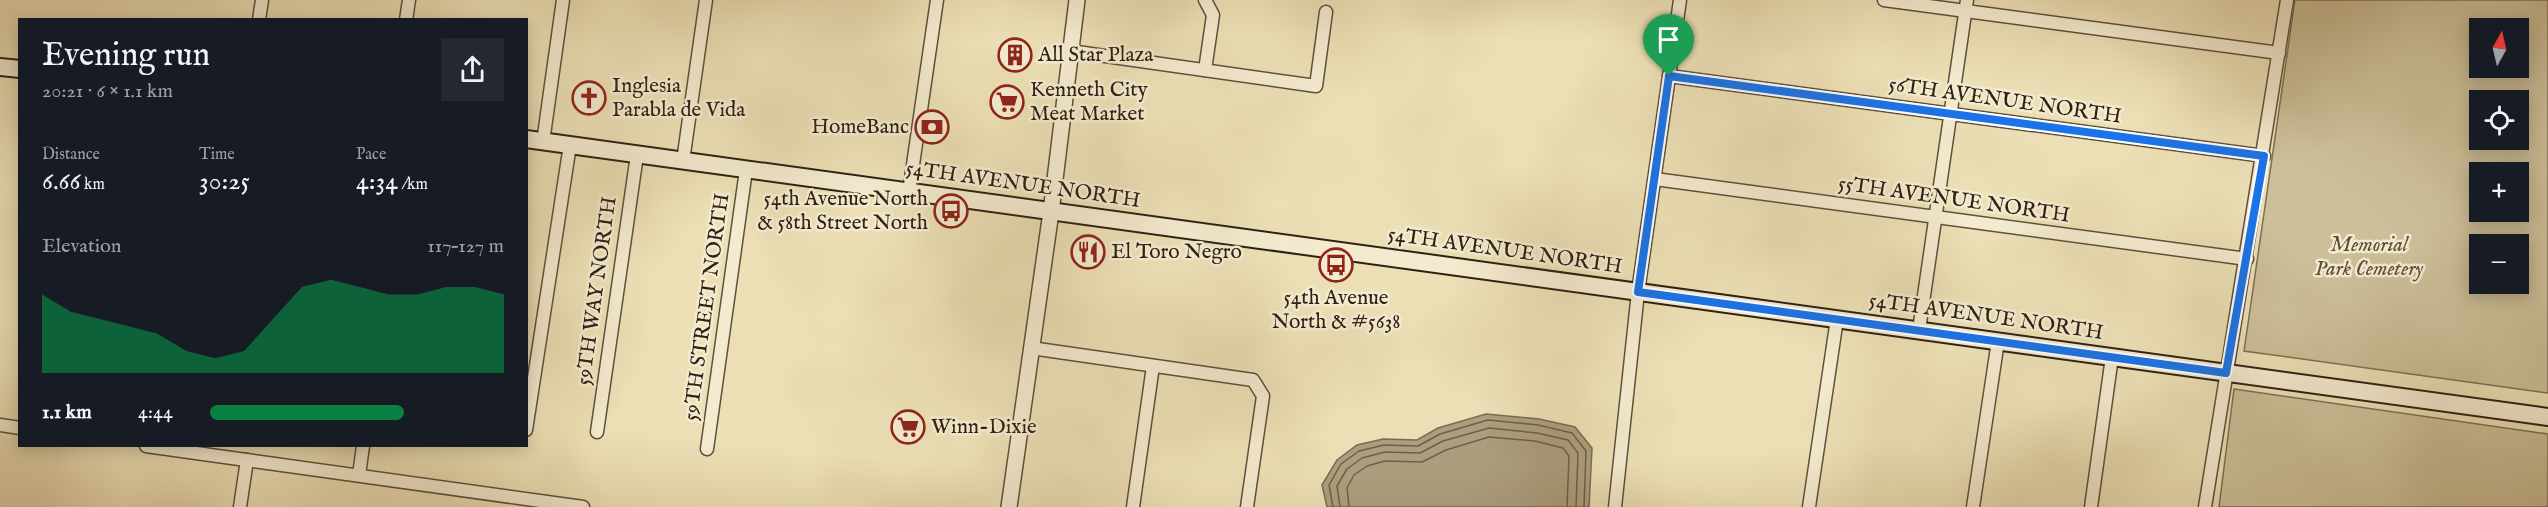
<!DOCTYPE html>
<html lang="en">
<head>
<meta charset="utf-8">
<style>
	body { margin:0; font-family:"IM FELL English",serif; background:#242831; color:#f1f3f6; height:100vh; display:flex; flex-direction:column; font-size:22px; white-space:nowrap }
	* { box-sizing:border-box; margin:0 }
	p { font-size:20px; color:#9ea1a6 }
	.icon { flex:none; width:33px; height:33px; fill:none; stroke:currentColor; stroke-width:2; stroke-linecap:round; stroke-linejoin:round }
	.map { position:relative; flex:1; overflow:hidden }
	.details { position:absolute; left:18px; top:18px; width:510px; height:429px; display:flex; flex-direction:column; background:#171b24; border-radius:0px; box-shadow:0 3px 15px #0003 }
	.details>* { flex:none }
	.needle { width:39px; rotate:8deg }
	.controls { position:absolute; left:2469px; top:18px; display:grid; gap:12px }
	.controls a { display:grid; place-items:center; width:60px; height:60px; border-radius:0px; background:#171b24; box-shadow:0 3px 15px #0003; font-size:30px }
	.pin { position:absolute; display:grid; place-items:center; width:51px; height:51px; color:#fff; margin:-62px -26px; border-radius:50% 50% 50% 0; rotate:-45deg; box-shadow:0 0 6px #0007 }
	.pin .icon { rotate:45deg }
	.round { display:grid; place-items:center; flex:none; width:63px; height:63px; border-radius:0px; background:#242831 }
	.overview { display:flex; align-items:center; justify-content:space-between; height:102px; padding:0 24px }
	h1 { font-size:33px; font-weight:600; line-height:45px }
	.metrics { display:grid; grid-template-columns:repeat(3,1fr); gap:9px; height:102px; padding:6px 24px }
	.metrics div { display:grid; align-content:center }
	.metrics b { font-size:26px; font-weight:600 }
	.metrics small { font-size:16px; font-weight:400 }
	.metrics p { font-size:16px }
	.chart { height:168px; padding:12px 24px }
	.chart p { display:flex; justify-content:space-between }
	.chart svg { width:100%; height:108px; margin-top:6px; fill:#0b8043; opacity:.7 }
	ul { padding:0 24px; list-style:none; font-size:20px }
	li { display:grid; grid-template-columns:96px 72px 1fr; align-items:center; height:45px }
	li i { height:15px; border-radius:8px; background:#0b8043 }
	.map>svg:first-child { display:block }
	.green { fill:#ccbf99; stroke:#7c7056; stroke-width:1.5; fill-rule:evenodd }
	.water { fill:#ab9e7e; stroke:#796c53; stroke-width:1.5 }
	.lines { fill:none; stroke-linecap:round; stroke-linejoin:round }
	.shore { stroke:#6c6048; stroke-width:1.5 }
	.minor-casing { stroke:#5d503c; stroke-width:15 }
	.tertiary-casing { stroke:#5d503c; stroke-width:18 }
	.secondary-casing { stroke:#2d2113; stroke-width:20 }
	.minor { stroke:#f3eacf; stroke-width:12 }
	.tertiary { stroke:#f3eacf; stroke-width:15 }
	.secondary { stroke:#f3eacf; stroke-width:16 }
	.route-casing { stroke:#fff; stroke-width:12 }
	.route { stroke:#1a73e8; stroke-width:8 }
	.labels { text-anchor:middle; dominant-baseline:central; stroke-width:5; stroke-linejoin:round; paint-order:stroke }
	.poi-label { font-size:21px; fill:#2d2113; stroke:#f3eacf; text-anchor:start }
	.street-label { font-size:21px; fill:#2d2113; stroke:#f3eacf }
	.park-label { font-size:21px; font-style:italic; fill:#5d503b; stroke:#f3eacf }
</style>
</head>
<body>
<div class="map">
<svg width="2548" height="507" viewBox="0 0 2548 507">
	<rect width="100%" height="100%" fill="#ecdfb5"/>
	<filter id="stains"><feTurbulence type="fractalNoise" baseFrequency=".00333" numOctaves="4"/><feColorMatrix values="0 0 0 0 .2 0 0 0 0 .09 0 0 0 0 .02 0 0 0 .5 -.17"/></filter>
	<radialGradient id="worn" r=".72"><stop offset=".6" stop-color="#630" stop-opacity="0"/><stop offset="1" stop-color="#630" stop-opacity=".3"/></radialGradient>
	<g class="green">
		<path d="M2295 0H2548V393L2244 351ZM2480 28H2518V68H2480ZM2480 100H2518V140H2480ZM2480 172H2518V212H2480ZM2480 244H2518V284H2480Z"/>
		<polygon points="2234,389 2548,434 2548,507 2219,507"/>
	</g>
	<polygon class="water" points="1486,414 1539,419 1575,427 1592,448 1589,507 1327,507 1322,485 1337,460 1357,445 1383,439 1417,440 1438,428"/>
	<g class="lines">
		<g class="shore">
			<polyline points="1333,507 1329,485 1341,464 1359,451 1384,445 1418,446 1440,434 1488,420 1538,425 1572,433 1586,451 1584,507"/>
			<polyline points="1340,507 1337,486 1347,469 1362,458 1385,452 1420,453 1443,441 1489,428 1537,433 1568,440 1578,453 1576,507"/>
			<polyline points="1349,507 1347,488 1354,475 1367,466 1385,461 1422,462 1446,450 1489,437 1535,441 1563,448 1569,456 1567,507"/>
		</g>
		<defs>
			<g id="minor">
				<polyline points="1884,0 2279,53"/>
				<polyline points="259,20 262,0"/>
				<polyline points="406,20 409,0"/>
				<polyline points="1070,51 1316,86 1326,12"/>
				<polyline points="1205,70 1213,15 1205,0"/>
				<polyline points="1669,76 2264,156"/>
				<polyline points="543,142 563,0"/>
				<polyline points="683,161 706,0"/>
				<polyline points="1655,179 2247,259"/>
				<polyline points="909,192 937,0"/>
				<polyline points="1919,330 1967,0"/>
				<polyline points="1031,348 1253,380 1263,396 1247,507"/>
				<polyline points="0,425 20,428"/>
				<polyline points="526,430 570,145"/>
				<polyline points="597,432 637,155"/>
				<polyline points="146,446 583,507"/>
				<polyline points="707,449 746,170"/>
				<polyline points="359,475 363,446"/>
				<polyline points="240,507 247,460"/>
				<polyline points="1133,507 1153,366"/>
				<polyline points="1615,507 1638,292 1680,0"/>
				<polyline points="1809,507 1837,319"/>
				<polyline points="1973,507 1998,341"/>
				<polyline points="2091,507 2112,357"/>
				<polyline points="2205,507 2287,0"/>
			</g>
			<polyline id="tertiary" points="1009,507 1051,212 1077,0"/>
			<g id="secondary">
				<polyline points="0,67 20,69"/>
				<polyline points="526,139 2548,417"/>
			</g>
		</defs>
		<use href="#minor" class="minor-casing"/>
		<use href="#tertiary" class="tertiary-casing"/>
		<use href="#secondary" class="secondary-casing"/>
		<use href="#minor" class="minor"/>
		<use href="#tertiary" class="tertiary"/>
		<use href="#secondary" class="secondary"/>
	</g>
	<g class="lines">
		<defs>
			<polygon id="route" points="1669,76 2264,156 2226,373 1638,292"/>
		</defs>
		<use href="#route" class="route-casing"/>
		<use href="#route" class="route"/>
	</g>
	<defs>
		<symbol id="building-ring" viewBox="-11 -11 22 22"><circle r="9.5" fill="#f3eacf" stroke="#8f2418" stroke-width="1.5"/><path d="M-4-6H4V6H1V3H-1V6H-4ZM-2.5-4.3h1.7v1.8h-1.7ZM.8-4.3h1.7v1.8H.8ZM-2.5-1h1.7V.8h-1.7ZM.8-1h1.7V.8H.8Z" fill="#8f2418"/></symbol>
		<symbol id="church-ring" viewBox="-11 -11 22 22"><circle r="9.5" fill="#f3eacf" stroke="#8f2418" stroke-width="1.5"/><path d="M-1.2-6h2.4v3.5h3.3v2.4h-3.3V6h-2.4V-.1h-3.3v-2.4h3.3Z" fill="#8f2418"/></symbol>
		<symbol id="supermarket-ring" viewBox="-11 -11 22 22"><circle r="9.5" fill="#f3eacf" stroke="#8f2418" stroke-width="1.5"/><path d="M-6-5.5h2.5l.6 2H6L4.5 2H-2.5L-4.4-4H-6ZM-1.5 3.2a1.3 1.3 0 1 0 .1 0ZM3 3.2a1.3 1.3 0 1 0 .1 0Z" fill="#8f2418"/></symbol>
		<symbol id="bank-ring" viewBox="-11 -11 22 22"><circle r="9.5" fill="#f3eacf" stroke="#8f2418" stroke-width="1.5"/><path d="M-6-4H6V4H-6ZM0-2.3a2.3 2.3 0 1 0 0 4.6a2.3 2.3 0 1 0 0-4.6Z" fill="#8f2418"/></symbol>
		<symbol id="bus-ring" viewBox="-11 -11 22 22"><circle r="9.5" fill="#f3eacf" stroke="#8f2418" stroke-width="1.5"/><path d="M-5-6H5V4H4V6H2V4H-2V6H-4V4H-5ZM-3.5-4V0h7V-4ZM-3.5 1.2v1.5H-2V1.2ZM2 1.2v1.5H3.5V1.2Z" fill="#8f2418"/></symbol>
		<symbol id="restaurant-ring" viewBox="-11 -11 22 22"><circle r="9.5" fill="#f3eacf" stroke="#8f2418" stroke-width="1.5"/><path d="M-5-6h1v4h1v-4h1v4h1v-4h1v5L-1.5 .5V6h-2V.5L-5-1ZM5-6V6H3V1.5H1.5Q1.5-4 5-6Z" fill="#8f2418"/></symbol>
	</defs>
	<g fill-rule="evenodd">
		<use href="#building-ring" x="996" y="36" width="38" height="38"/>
		<use href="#church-ring" x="570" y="79" width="38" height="38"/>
		<use href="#supermarket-ring" x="988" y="83" width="38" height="38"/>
		<use href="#bank-ring" x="913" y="108" width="38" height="38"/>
		<use href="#bus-ring" x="932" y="192" width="38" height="38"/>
		<use href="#restaurant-ring" x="1069" y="233" width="38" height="38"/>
		<use href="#bus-ring" x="1317" y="246" width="38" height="38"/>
		<use href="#supermarket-ring" x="889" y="408" width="38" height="38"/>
	</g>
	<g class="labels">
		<g class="poi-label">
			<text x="1038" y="55">All Star Plaza</text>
			<text x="612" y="86">Inglesia<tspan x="612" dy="24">Parabla de Vida</tspan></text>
			<text x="1030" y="90">Kenneth City<tspan x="1030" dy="24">Meat Market</tspan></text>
			<text x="909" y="127" text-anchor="end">HomeBanc</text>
			<text x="928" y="199" text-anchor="end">54th Avenue North<tspan x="928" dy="24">&amp; 58th Street North</tspan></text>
			<text x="1111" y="252">El Toro Negro</text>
			<text x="1336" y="298" text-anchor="middle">54th Avenue<tspan x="1336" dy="24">North &amp; #5638</tspan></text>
			<text x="931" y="427">Winn-Dixie</text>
		</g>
		<g class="street-label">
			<text transform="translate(2005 101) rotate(8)">56TH AVENUE NORTH</text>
			<text transform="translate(1023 185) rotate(8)">54TH AVENUE NORTH</text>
			<text transform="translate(1954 200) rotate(8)">55TH AVENUE NORTH</text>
			<text transform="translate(1505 251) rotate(8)">54TH AVENUE NORTH</text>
			<text transform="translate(597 291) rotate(-82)">59TH WAY NORTH</text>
			<text transform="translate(707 307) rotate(-82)">59TH STREET NORTH</text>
			<text transform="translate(1986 317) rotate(8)">54TH AVENUE NORTH</text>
		</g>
		<g class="park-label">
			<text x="2369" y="245">Memorial<tspan x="2369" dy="24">Park Cemetery</tspan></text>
		</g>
	</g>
	<rect width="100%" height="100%" filter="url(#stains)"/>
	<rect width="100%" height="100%" fill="url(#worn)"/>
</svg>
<div class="controls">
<a><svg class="needle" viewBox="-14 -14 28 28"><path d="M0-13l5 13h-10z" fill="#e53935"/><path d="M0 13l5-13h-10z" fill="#9ea1a6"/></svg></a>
<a><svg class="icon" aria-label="locate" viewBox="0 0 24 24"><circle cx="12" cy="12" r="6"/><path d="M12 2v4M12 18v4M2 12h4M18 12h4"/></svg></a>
<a>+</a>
<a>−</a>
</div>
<div class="pin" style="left:1669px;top:76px;background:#1e9e55"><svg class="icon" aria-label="arrive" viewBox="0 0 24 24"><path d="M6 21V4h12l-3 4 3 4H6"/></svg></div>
<section class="details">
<div class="overview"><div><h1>Evening run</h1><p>20:21 · 6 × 1.1 km</p></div><a class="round"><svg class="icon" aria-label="share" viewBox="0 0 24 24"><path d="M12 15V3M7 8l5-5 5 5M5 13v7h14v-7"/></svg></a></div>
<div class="metrics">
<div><p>Distance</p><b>6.66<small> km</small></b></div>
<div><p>Time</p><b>30:25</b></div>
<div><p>Pace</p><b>4:34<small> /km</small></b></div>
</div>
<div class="chart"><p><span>Elevation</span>117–127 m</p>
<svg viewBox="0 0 160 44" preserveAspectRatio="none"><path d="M0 44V12L10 19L20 22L30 25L40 28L50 35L60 38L70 35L80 22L90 9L100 6L110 9L120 12L130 12L140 9L150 9L160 12V44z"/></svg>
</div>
<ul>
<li><b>1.1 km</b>4:44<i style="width:66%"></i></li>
</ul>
</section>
</div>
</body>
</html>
